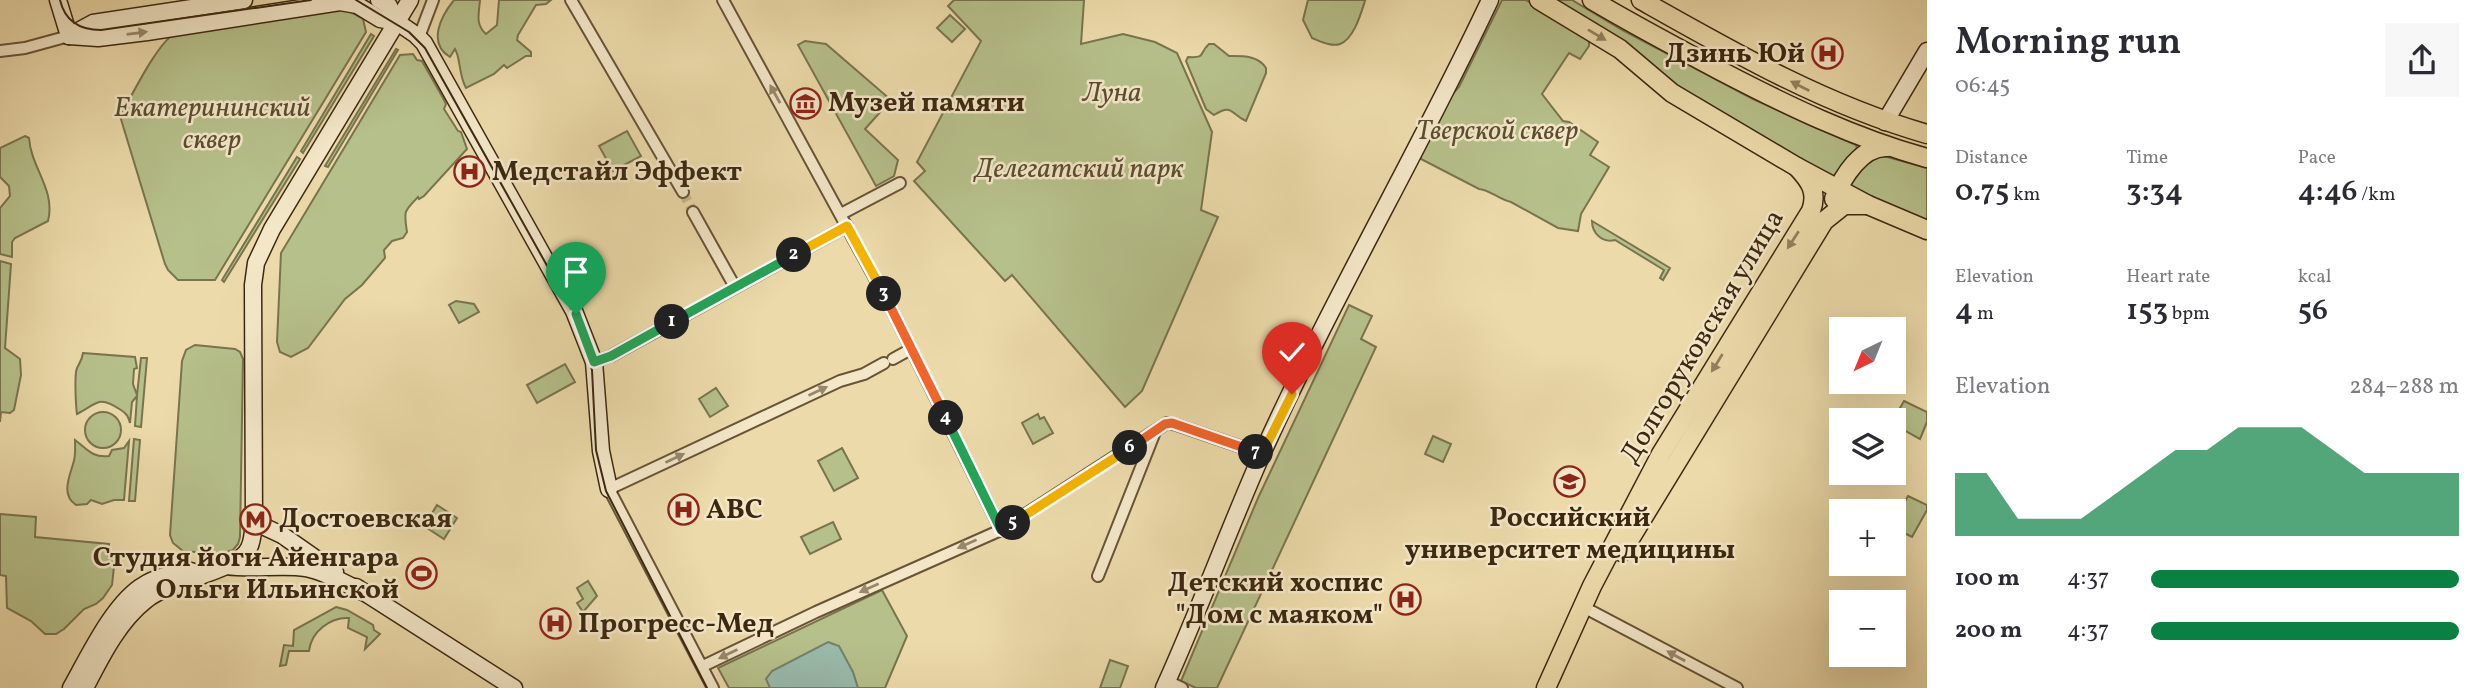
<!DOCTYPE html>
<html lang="en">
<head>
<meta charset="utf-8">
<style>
	body { margin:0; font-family:Vollkorn,serif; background:#f7f7f7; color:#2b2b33; height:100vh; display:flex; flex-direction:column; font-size:26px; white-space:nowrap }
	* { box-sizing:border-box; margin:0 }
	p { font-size:23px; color:#7c7c81 }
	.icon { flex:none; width:38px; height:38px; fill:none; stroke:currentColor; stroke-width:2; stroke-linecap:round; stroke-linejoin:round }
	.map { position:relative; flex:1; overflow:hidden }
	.details { display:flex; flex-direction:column; background:#fff; width:560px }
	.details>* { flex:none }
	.needle { width:46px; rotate:223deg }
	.tools { position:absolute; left:1829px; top:317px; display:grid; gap:14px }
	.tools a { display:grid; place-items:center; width:77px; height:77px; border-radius:0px; background:#fff; box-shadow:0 7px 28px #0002; font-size:35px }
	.pin { position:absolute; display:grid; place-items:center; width:60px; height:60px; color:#fff; margin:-72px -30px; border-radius:50% 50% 50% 0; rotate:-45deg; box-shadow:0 0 7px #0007 }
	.pin .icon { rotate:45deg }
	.km { position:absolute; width:35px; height:35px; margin:-18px; border-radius:50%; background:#222; color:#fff; font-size:19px; line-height:35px; text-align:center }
	.round { display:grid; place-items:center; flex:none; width:74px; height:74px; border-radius:0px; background:#f7f7f7 }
	.summary { display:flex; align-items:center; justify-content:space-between; height:119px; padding:0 28px }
	h1 { font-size:38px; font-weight:600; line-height:52px }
	.metrics { display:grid; grid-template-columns:repeat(3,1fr); gap:10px; height:119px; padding:7px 28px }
	.metrics div { display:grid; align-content:center }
	.metrics b { font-size:30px; font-weight:600 }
	.metrics small { font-size:19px; font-weight:400 }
	.metrics p { font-size:19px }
	.chart { height:196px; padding:14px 28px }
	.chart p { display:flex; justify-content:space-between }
	.chart svg { width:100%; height:126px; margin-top:7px; fill:#0b8043; opacity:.7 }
	ul { padding:0 28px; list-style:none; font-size:23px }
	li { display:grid; grid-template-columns:112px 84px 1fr; align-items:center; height:52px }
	li i { height:18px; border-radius:9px; background:#0b8043 }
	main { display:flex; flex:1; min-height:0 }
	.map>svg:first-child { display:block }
	.green { fill:#b6c08a; stroke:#79744e; stroke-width:2 }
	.water { fill:#99baab; stroke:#74806d; stroke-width:2 }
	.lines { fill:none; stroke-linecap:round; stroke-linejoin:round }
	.street-tunnel { stroke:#c9b68b; stroke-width:10; stroke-dasharray:10 5; stroke-linecap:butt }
	.street-casing { stroke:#685437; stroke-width:14 }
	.secondary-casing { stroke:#3c2811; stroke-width:19 }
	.primary-casing { stroke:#3c2811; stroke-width:21 }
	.street { stroke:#f3e7c8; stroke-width:10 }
	.secondary { stroke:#f3e7c8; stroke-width:16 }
	.primary { stroke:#ecdaaa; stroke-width:18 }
	.tram { stroke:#3c2811; stroke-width:2 }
	.oneway { fill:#98886c }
	.oneway2 { fill:#94815e }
	.split-1-casing { stroke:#fff; stroke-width:14 }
	.split-2-casing { stroke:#fff; stroke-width:14 }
	.split-3-casing { stroke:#fff; stroke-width:14 }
	.split-4-casing { stroke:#fff; stroke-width:14 }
	.split-5-casing { stroke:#fff; stroke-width:14 }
	.split-6-casing { stroke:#fff; stroke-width:14 }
	.split-7-casing { stroke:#fff; stroke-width:14 }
	.split-8-casing { stroke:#fff; stroke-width:14 }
	.split-1 { stroke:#22a559; stroke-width:9 }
	.split-2 { stroke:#22a559; stroke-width:9 }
	.split-3 { stroke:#f5b400; stroke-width:9 }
	.split-4 { stroke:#f0652b; stroke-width:9 }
	.split-5 { stroke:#22a559; stroke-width:9 }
	.split-6 { stroke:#f5b400; stroke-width:9 }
	.split-7 { stroke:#f0652b; stroke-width:9 }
	.split-8 { stroke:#f5b400; stroke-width:9 }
	.labels { text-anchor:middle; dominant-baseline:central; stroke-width:5; stroke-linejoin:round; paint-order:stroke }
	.poi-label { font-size:28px; font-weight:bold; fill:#3c2811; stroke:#f3e7c8; text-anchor:start }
	.park-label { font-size:28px; font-style:italic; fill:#5a4e2f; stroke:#f3e7c8 }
	.street-label { font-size:28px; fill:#3c2811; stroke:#f3e7c8 }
</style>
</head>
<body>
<main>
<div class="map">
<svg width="1927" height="688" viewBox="0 0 1927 688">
	<rect width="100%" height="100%" fill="#ecdaaa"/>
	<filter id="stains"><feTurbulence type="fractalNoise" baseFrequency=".00286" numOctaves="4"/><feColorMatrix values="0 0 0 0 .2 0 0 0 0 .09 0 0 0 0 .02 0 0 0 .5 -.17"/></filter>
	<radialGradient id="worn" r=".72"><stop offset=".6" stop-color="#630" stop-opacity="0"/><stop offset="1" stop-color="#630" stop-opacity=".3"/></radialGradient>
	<g class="green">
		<path d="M454 0H480C479 14 475 24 486 34L497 25 499 0H551L546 4 536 5 518 35 517 40 531 52V56H526L507 68 504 65 494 74 466 88C458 73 461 59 455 49L450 57C427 43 441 16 454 0Z"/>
		<polygon points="954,0 1084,0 1081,44 1123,34 1155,42 1177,53 1212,132 1201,210 1218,217 1142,391 1125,407 1012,275 1005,281 914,181 925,171 917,162 981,41 948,6"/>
		<path d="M1308 0H1365V1C1361 13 1354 39 1340 44 1331 47 1320 41 1312 38L1303 20Z"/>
		<path d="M1502 0H1526L1589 40V46L1580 59 1569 53 1542 94 1563 121 1569 122 1598 142 1590 155 1609 167 1581 214 1578 231 1558 228 1511 202C1500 200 1488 189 1479 189L1421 159 1420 155 1450 97 1459 87Z"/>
		<polygon points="1551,0 1572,0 1622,30 1753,99 1856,145 1857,149 1835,179 1676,87"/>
		<path d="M345 9 363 19 366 32 215 280H178L168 270 165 264 120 116C133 94 156 45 175 33Z"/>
		<polygon points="950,15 965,29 952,42 937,28"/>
		<polygon points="371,34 374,36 303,153 301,151"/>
		<polygon points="805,41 826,44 891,100 865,129 898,160 894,176 876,186 798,45"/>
		<path d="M1209 44H1214L1229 56C1242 56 1258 55 1266 68V73L1246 121C1230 114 1233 103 1214 115L1206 109 1186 61 1188 57C1207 58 1198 54 1209 44Z"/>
		<polygon points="396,49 398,50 328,167 325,166"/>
		<path d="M413 54 417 60 422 61 443 98 446 104 444 109 458 131 461 132 467 149 424 196 419 199 418 197C403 212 404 212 407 232L403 238 392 241 384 250 385 258 362 285 345 299 308 348 291 357 280 352 277 342 281 253 400 55Z"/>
		<polygon points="627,131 641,156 613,171 599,146"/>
		<path d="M25 136 29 138C31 168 56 190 48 221L15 238 12 242V257L0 254V208L10 196 9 186 0 177V148Z"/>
		<polygon points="1876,156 1884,156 1927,168 1927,223 1849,187 1868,161"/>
		<polygon points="297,157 300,159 224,282 222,280"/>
		<path d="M1592 221 1670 268 1663 280 1660 278 1664 270 1615 240C1603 243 1592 234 1592 221Z"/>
		<polygon points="0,261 11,264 5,348 20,359 21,375 14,410 10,413 1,412 0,422"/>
		<polygon points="456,301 474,304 479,312 459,323 449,305"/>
		<polygon points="1349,305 1372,316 1361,339 1376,347 1217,688 1196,688 1181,681 1258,498"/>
		<polygon points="195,345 235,349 240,352 243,359 240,537 238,544 233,550 221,554 183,551 173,543 170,535 182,361 186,350"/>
		<path d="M83 353 135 357 137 368 134 369 133 384 137 395 141 358H147L141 427 135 426 137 396 132 402 130 423C128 416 127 414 121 410 98 395 98 403 77 414 76 407 74 375 77 368 80 362 82 360 83 353Z"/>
		<polygon points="565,364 575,382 537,403 527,385"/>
		<polygon points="716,388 728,406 710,417 699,399"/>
		<polygon points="1904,401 1927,412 1927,422 1920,439 1897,426 1895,417"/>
		<circle cx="103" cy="430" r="18"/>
		<polygon points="1038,414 1040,419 1044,417 1053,433 1033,444 1022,423"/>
		<polygon points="1433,436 1451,444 1443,462 1425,454"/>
		<polygon points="134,439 140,440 135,501 129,501"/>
		<path d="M75 440C87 449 92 458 109 456L112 450 124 448 129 441 124 500H114L102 504 91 500 87 504 76 505C61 495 69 478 73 464 76 457 75 447 75 440Z"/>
		<polygon points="842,448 858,478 834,491 818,461"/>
		<polygon points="1908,496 1927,505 1927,510 1912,537 1894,528 1894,523"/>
		<polygon points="437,505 457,518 444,539 424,526"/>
		<polygon points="0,514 36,517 35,537 109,544 108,556 115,557 112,585 103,598 96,604 84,609 64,629 56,634 45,634 31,621 7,608 6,576 0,575"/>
		<polygon points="833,522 841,539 810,554 801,537"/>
		<polygon points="588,581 597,596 583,612 577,603 583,599 577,588"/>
		<polygon points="882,590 907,636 885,688 729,688 718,668"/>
		<path d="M336 607 347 610 373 625 374 630 380 634 365 649 367 637 348 628 349 618C330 617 311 632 309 651H289L286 665 280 666 284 645 293 646 294 630Z"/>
		<polygon points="1110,660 1128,666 1120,688 1100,688"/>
	</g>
	<polygon class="water" points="828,642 839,646 853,672 858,688 770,688 766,679 772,671"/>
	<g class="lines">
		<polyline class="street-tunnel" points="683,192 693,212"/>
		<defs>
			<g id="street">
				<polyline points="571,0 683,192"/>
				<polyline points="723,0 890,306 1001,530"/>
				<polyline points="419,37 433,0"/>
				<polyline points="0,51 25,48 69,36"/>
				<polyline points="693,212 735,287"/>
				<polyline points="841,214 900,183"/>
				<polyline points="893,359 911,349"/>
				<polyline points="594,362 611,356 847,226"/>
				<polyline points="1098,576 1155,432"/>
				<polyline points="1591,611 1737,688"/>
				<polyline points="703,666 816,612 1001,530 1167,423 1177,425 1262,454"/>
				<polyline points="1167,681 1182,688"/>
				<polyline points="713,688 609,489 840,381 864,374 884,363"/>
			</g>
			<g id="secondary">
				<polyline points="58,0 69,36"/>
				<polyline points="379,0 389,6 397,22"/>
				<polyline points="69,36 98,38 147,32 340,2 357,5 380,19 397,22 416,35 424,43 574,311 594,362 601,451 609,489"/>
				<polyline points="69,36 93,23 244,0"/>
				<polyline points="1885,122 1927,51"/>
				<polyline points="254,522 282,535 335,572"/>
				<path d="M227 566C254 570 280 564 306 568 325 571 345 584 363 592"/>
				<polyline points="356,587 514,688"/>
				<path d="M71 688C88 658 114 602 144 585 158 576 175 573 191 571"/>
				<path d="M85 688C101 657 118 622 146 600 170 580 239 571 249 548 253 540 253 530 254 522L253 285 256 263 272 229 410 0"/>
				<path d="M1164 688C1199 611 1228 531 1262 454 1332 299 1418 153 1490 0"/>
			</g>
			<g id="primary">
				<polyline points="1539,0 1620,49 1672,93 1797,167 1868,205 1927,230"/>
				<path d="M1592 0C1634 25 1676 47 1719 70 1786 105 1854 138 1927 158"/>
				<path d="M1641 0C1733 52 1825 105 1927 134"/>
				<path d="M1834 199C1842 177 1862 145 1888 147"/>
				<polyline points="1622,552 1824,221 1844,205 1868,205"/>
				<path d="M1546 688 1592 586 1661 454 1811 211C1818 192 1810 181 1797 167"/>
			</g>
		</defs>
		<use href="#street" class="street-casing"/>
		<use href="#secondary" class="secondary-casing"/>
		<use href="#primary" class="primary-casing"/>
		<use href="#street" class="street"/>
		<use href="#secondary" class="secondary"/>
		<use href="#primary" class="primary"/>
		<g class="tram">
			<path d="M60 0C65 21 80 30 101 30L311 0"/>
			<polyline points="356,0 409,32 425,48 573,312 592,370 596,450 606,491 707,688"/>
		</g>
	</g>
	<defs><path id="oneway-solid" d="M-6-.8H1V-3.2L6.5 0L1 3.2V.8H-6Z" transform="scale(1.75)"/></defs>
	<g class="oneway">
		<use href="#oneway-solid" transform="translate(137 33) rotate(-7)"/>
		<use href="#oneway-solid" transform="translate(775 94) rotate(-119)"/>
		<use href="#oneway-solid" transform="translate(818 391) rotate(-25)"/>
		<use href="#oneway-solid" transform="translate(675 458) rotate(-25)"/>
		<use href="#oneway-solid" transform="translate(967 544) rotate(156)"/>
		<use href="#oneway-solid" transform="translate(869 588) rotate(156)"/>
		<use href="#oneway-solid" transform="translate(728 654) rotate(154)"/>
		<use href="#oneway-solid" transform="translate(1676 656) rotate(-151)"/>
	</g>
	<g class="oneway2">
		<use href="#oneway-solid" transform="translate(1597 35) rotate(31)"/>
		<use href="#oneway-solid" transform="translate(1800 86) rotate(-153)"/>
		<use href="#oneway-solid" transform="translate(1793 240) rotate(123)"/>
		<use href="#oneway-solid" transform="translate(1717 363) rotate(122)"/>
	</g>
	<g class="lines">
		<defs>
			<polyline id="split-1" points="576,314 594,362 611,356 672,322"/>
			<polyline id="split-2" points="672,322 794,255"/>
			<polyline id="split-3" points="794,255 847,226 884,294"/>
			<polyline id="split-4" points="884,294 946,418"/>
			<polyline id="split-5" points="946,418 1001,530 1013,523"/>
			<polyline id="split-6" points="1013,523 1130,448"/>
			<polyline id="split-7" points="1130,448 1165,424 1172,423 1256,452"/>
			<polyline id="split-8" points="1256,452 1262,454 1292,394"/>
		</defs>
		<use href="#split-1" class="split-1-casing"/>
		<use href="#split-2" class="split-2-casing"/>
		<use href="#split-3" class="split-3-casing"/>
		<use href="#split-4" class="split-4-casing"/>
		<use href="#split-5" class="split-5-casing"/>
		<use href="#split-6" class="split-6-casing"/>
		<use href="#split-7" class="split-7-casing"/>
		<use href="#split-8" class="split-8-casing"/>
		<use href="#split-1" class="split-1"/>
		<use href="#split-2" class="split-2"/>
		<use href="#split-3" class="split-3"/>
		<use href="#split-4" class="split-4"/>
		<use href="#split-5" class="split-5"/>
		<use href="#split-6" class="split-6"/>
		<use href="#split-7" class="split-7"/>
		<use href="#split-8" class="split-8"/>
	</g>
	<defs>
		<symbol id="hospital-ring" viewBox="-11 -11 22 22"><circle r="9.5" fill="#f3e7c8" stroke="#8f2418" stroke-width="1.5"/><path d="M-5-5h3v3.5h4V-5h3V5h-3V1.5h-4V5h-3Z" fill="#8f2418"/></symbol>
		<symbol id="museum-ring" viewBox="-11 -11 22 22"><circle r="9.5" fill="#f3e7c8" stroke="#8f2418" stroke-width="1.5"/><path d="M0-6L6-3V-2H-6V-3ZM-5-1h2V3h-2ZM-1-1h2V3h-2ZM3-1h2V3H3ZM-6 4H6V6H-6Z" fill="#8f2418"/></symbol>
		<symbol id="university-ring" viewBox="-11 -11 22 22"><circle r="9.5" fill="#f3e7c8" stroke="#8f2418" stroke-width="1.5"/><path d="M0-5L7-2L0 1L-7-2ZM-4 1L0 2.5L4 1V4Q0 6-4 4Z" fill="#8f2418"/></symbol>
		<symbol id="metro-ring" viewBox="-11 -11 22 22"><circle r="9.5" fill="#f3e7c8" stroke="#8f2418" stroke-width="1.5"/><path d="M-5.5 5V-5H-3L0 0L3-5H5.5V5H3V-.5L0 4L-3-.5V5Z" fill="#8f2418"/></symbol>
		<symbol id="stadium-ring" viewBox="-11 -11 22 22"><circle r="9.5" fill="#f3e7c8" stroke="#8f2418" stroke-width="1.5"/><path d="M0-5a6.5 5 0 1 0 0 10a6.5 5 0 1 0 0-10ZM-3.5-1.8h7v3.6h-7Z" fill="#8f2418"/></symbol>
	</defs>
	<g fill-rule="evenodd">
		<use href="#hospital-ring" x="1810" y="36" width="35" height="35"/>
		<use href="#museum-ring" x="788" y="86" width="35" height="35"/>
		<use href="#hospital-ring" x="452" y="154" width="35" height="35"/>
		<use href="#university-ring" x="1552" y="464" width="35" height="35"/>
		<use href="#hospital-ring" x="666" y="492" width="35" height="35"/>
		<use href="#metro-ring" x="238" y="502" width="35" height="35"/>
		<use href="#stadium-ring" x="404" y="556" width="35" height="35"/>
		<use href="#hospital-ring" x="1388" y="582" width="35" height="35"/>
		<use href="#hospital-ring" x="538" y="606" width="35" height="35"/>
	</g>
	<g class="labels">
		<g class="poi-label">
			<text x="1805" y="54" text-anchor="end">Дзинь Юй</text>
			<text x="828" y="103">Музей памяти</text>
			<text x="492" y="172">Медстайл Эффект</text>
			<text x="706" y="510">ABC</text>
			<text x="1570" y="518" text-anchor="middle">Российский<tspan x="1570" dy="32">университет медицины</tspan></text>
			<text x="279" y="519">Достоевская</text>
			<text x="399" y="558" text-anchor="end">Студия йоги Айенгара<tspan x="399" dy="32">Ольги Ильинской</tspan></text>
			<text x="1383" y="583" text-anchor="end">Детский хоспис<tspan x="1383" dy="32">"Дом с маяком"</tspan></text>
			<text x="578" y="624">Прогресс-Мед</text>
		</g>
		<g class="park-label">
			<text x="1112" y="93">Луна</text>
			<text x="212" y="108">Екатерининский<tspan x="212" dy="32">сквер</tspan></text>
			<text x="1497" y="131">Тверской сквер</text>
			<text x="1079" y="169">Делегатский парк</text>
		</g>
		<g class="street-label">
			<text transform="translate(1703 337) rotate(-59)">Долгоруковская улица</text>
		</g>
	</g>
	<rect width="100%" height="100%" filter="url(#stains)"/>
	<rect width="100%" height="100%" fill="url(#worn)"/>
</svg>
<div class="tools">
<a><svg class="needle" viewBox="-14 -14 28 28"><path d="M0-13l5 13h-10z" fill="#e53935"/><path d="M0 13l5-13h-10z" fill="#7c7c81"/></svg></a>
<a><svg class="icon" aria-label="layers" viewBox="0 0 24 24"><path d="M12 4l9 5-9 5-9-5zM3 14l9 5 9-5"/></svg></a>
<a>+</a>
<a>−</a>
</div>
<div class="pin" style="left:576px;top:314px;background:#1e9e55"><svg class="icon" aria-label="arrive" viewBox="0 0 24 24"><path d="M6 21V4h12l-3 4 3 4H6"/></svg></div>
<div class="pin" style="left:1292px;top:394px;background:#d93025"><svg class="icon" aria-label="check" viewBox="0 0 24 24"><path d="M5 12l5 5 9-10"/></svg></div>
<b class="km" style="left:672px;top:322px">1</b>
<b class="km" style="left:794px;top:255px">2</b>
<b class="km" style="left:884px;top:294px">3</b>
<b class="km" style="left:946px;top:418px">4</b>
<b class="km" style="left:1013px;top:523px">5</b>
<b class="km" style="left:1130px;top:448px">6</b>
<b class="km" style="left:1256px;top:452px">7</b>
</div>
<section class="details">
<div class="summary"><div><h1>Morning run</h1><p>06:45</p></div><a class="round"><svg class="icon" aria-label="share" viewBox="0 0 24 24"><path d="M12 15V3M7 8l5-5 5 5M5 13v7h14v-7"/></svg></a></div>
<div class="metrics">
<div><p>Distance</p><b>0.75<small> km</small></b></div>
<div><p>Time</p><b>3:34</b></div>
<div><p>Pace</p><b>4:46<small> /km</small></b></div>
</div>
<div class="metrics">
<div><p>Elevation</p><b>4<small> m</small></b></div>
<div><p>Heart rate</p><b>153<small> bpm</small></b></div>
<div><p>kcal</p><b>56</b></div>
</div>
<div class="chart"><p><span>Elevation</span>284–288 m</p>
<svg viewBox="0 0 160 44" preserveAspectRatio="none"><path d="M0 44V22L10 22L20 38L30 38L40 38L50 30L60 22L70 14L80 14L90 6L100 6L110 6L120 14L130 22L140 22L150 22L160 22V44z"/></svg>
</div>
<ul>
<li><b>100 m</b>4:37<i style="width:100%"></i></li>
<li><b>200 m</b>4:37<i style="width:100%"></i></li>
</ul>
</section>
</main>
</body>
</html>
